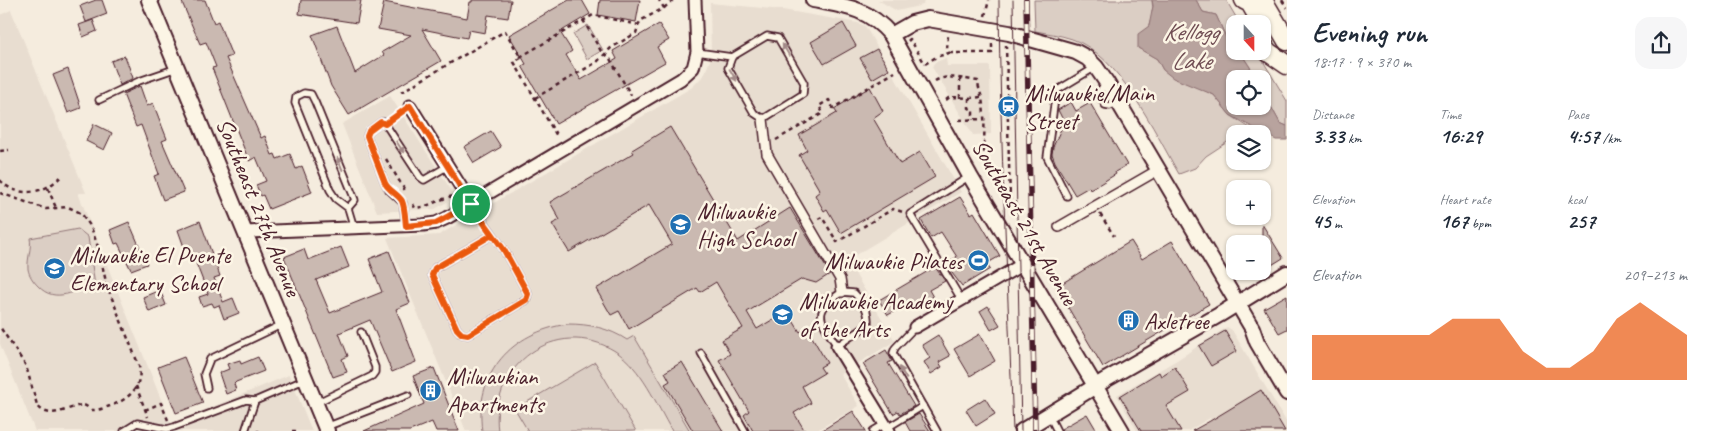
<!DOCTYPE html>
<html lang="en">
<head>
<meta charset="utf-8">
<style>
	body { margin:0; font-family:Caveat,sans-serif; background:#f6f6f7; color:#1f2937; height:100vh; display:flex; flex-direction:column; font-size:19px; white-space:nowrap }
	* { box-sizing:border-box; margin:0 }
	p { font-size:16px; color:#747a83 }
	.icon { flex:none; width:28px; height:28px; fill:none; stroke:currentColor; stroke-width:2; stroke-linecap:round; stroke-linejoin:round }
	.map { position:relative; flex:1; overflow:hidden }
	.details { display:flex; flex-direction:column; background:#fff; width:425px }
	.details>* { flex:none }
	.needle { width:32px; rotate:159deg }
	.controls { position:absolute; left:1226px; top:15px; display:grid; gap:10px }
	.controls a { display:grid; place-items:center; width:45px; height:45px; border-radius:10px; background:#fff; box-shadow:0 1px 4px #0004; font-size:25px }
	.pin { position:absolute; display:grid; place-items:center; width:42px; height:42px; color:#fff; margin:-21px; border:2px solid #fff; border-radius:50%; box-shadow:0 1px 5px #0007 }
	.round { display:grid; place-items:center; flex:none; width:52px; height:52px; border-radius:15px; background:#f6f6f7 }
	.overview { display:flex; align-items:center; justify-content:space-between; height:85px; padding:0 25px }
	h1 { font-size:28px; font-weight:700; line-height:38px }
	.stats { display:grid; grid-template-columns:repeat(3,1fr); gap:8px; height:85px; padding:5px 25px }
	.stats div { display:grid; align-content:center }
	.stats b { font-size:21px; font-weight:700 }
	.stats small { font-size:14px; font-weight:400 }
	.stats p { font-size:14px }
	.chart { height:140px; padding:10px 25px }
	.chart p { display:flex; justify-content:space-between }
	.chart svg { width:100%; height:90px; margin-top:5px; fill:#ea580c; opacity:.7 }
	main { display:flex; flex:1; min-height:0 }
	.map>svg:first-child { display:block }
	.built { fill:#e8ddd0 }
	.green { fill:#dbcec4; stroke:#927678 }
	.water { fill:#b8a39e; stroke:#8c6e70 }
	.building { fill:#cab9b1; stroke:#4a1f2b }
	.lines { fill:none; stroke-linecap:round; stroke-linejoin:round }
	.service-casing { stroke:#4a1f2b; stroke-width:9 }
	.pedestrian-casing { stroke:#4a1f2b; stroke-width:12 }
	.minor-casing { stroke:#4a1f2b; stroke-width:15 }
	.tertiary-casing { stroke:#4a1f2b; stroke-width:18 }
	.primary-casing { stroke:#4a1f2b; stroke-width:21 }
	.path { stroke:#4a1f2b; stroke-width:2.5; stroke-dasharray:4 4; stroke-linecap:butt }
	.service { stroke:#fcf5e5; stroke-width:5.5 }
	.pedestrian { stroke:#fcf5e5; stroke-width:9 }
	.minor { stroke:#fcf5e5; stroke-width:11 }
	.tertiary { stroke:#fcf5e5; stroke-width:14 }
	.primary { stroke:#fcf5e5; stroke-width:18 }
	.tram { stroke:#4a1f2b; stroke-width:1 }
	.rail-casing { stroke:#4a1f2b; stroke-width:5.5 }
	.rail { stroke:#fcf5e5; stroke-width:4; stroke-dasharray:11; stroke-linecap:butt }
	.oneway { fill:#a38a88 }
	.route-casing { stroke:#fff; stroke-width:10 }
	.route { stroke:#ea580c; stroke-width:6 }
	.labels { text-anchor:middle; dominant-baseline:central; stroke-width:5; stroke-linejoin:round; paint-order:stroke }
	.poi-label { font-size:24px; fill:#4a1f2b; stroke:#fcf5e5; text-anchor:start }
	.street-label { font-size:24px; fill:#4a1f2b; stroke:#fcf5e5 }
	.water-label { font-size:25px; font-style:italic; fill:#704d53; stroke:#fcf5e5 }
</style>
</head>
<body>
<main>
<div class="map">
<svg width="1287" height="431" viewBox="0 0 1287 431">
	<rect width="100%" height="100%" fill="#f5ecde"/>
	<filter id="ink" filterUnits="userSpaceOnUse"><feTurbulence type="fractalNoise" baseFrequency=".02" numOctaves="2"/><feDisplacementMap in="SourceGraphic" scale="10" xChannelSelector="R" yChannelSelector="G"/><feConvolveMatrix kernelMatrix="1 2 1 2 8 2 1 2 1" color-interpolation-filters="sRGB"/></filter>
	<g filter="url(#ink)">
		<g class="built">
			<polygon points="878,0 924,0 923,5 897,11"/>
			<polygon points="710,3 783,10 858,23 865,26 961,192 847,260 895,341 840,374 859,406 819,429 820,431 466,431 387,238 439,235 691,88 704,75 711,58"/>
			<polygon points="11,10 86,193 78,193 171,424 289,375 312,431 35,431 0,344 0,15"/>
			<polygon points="946,58 947,66 990,66 991,134 973,135 932,67 934,63"/>
			<polygon points="390,96 453,193 452,199 435,209 377,212 342,124"/>
			<polygon points="1227,327 1232,330 1287,423 1287,431 1217,431 1210,418 1188,431 1137,431 1117,395 1177,360"/>
		</g>
		<g class="green">
			<path d="M1034 0H1152C1155 17 1146 33 1138 48L1157 59 1163 70 1214 95 1230 115 1250 128 1241 134H1235V137L1206 156 1195 168 1179 174C1155 133 1119 54 1072 39 1060 35 1047 33 1035 31Z"/>
			<polygon points="1196,0 1226,0 1240,24 1235,24 1235,51 1257,51 1287,101 1287,126 1280,123 1263,92 1262,79 1258,79 1244,58 1233,53 1216,15 1203,12"/>
			<polygon points="588,25 603,50 587,59 573,34"/>
			<path d="M78 229 88 237 95 286C75 289 56 305 38 286 33 281 29 275 28 269 27 258 32 248 30 238Z"/>
			<path d="M568 324C589 324 609 328 627 340L634 336 690 431H672C656 404 642 368 615 351 556 315 489 365 498 431H482C474 373 512 332 568 324Z"/>
			<polygon points="595,362 636,431 528,431 515,409"/>
		</g>
		<polygon class="water" points="1152,0 1196,0 1203,12 1216,15 1233,53 1244,58 1257,78 1235,79 1235,106 1262,106 1263,92 1280,123 1287,126 1287,140 1276,140 1230,115 1214,95 1173,78 1163,70 1157,59 1138,48 1138,34 1149,26 1153,6"/>
		<g class="building">
			<polygon points="96,0 102,0 107,14 86,22 80,6"/>
			<polygon points="181,0 205,0 214,23 218,21 232,56 226,58 261,138 265,136 272,155 275,154 277,159 290,154 296,169 302,166 312,192 269,209 263,195 261,196 256,185 266,181 256,157 249,161 212,68 216,67 206,42 200,44"/>
			<polygon points="301,0 361,0 357,23 299,14"/>
			<polygon points="472,0 511,0 508,18 488,15 485,33 469,30 467,38 422,29 441,61 349,115 331,86 312,35 337,26 355,73 384,55 382,52 411,35 378,29 384,2 467,18 470,2 472,2"/>
			<polygon points="569,0 582,0 590,14 560,32 572,51 566,55 581,80 617,59 613,51 659,24 669,40 657,47 665,62 556,124 522,66 526,64 509,35"/>
			<polygon points="600,0 640,0 636,22 598,15"/>
			<polygon points="93,20 97,31 83,37 79,25"/>
			<polygon points="843,23 856,46 824,64 811,42"/>
			<polygon points="877,49 889,69 872,79 860,58"/>
			<polygon points="125,56 133,78 120,85 111,61"/>
			<polygon points="68,69 81,108 68,113 53,75"/>
			<polygon points="140,86 147,106 153,103 167,139 162,141 184,192 163,200 154,176 159,174 141,125 136,127 123,94"/>
			<polygon points="870,87 883,111 873,118 900,164 920,152 935,177 841,233 827,209 824,211 815,195 820,191 799,155 807,150 799,135 837,113 834,109"/>
			<polygon points="1071,102 1076,111 1090,103 1127,165 1115,172 1116,174 1090,190 1089,187 1075,195 1055,162 1052,154 1053,147 1064,122 1058,110"/>
			<polygon points="94,124 112,133 104,150 86,141"/>
			<polygon points="670,127 738,241 790,208 830,274 816,283 802,279 747,312 757,329 787,311 800,332 807,328 827,363 820,367 824,373 802,386 811,403 794,413 805,431 753,431 744,415 749,411 719,360 730,354 722,340 743,328 716,282 700,292 697,288 629,329 619,311 611,315 596,289 672,244 649,205 569,252 552,224 560,220 550,202 634,153 632,150"/>
			<polygon points="491,131 501,147 474,163 464,147"/>
			<polygon points="960,197 971,214 974,212 1000,256 986,264 990,269 962,286 945,264 957,257 941,232 931,238 921,220"/>
			<polygon points="200,221 220,276 214,278 223,302 233,298 239,313 224,319 219,305 214,307 212,303 202,306 199,297 208,294 189,245 184,247 178,230"/>
			<polygon points="129,222 147,264 131,270 118,243 115,244 110,230"/>
			<polygon points="1262,224 1283,258 1262,271 1262,244 1248,244 1262,235"/>
			<polygon points="1131,241 1142,259 1172,241 1209,304 1103,367 1056,287"/>
			<polygon points="341,247 349,267 316,280 330,313 382,292 369,259 389,251 410,303 396,309 416,362 392,372 370,320 339,333 348,356 342,359 347,372 333,377 284,257 304,249 308,260"/>
			<polygon points="935,267 945,281 929,290 933,297 916,307 913,301 888,315 879,300"/>
			<polygon points="160,290 166,305 149,312 143,297"/>
			<polygon points="1287,295 1287,329 1279,333 1264,308"/>
			<polygon points="988,306 1000,325 991,330 980,311"/>
			<polygon points="1225,331 1237,351 1211,366 1199,346"/>
			<polygon points="980,334 995,361 970,376 954,349"/>
			<polygon points="938,335 950,356 939,362 942,367 931,374 924,362 930,358 922,345"/>
			<polygon points="886,350 892,361 888,363 914,406 900,414 898,411 893,414 863,364"/>
			<polygon points="184,357 203,403 176,413 158,367"/>
			<polygon points="258,357 264,371 236,382 234,384 236,390 226,394 219,373 229,369 227,364 240,360 241,364"/>
			<polygon points="682,362 723,431 693,431 665,384 670,381 665,372"/>
			<polygon points="1175,367 1190,392 1166,406 1181,431 1141,431 1120,396 1159,372 1161,376"/>
			<polygon points="434,368 459,431 436,431 432,422 410,431 364,431 424,404 413,376"/>
			<polygon points="1261,390 1285,431 1192,431 1210,421"/>
			<polygon points="985,398 995,414 976,426 966,410"/>
			<polygon points="853,411 866,431 821,431"/>
			<polygon points="919,414 921,417 930,431 910,431 905,422"/>
			<polygon points="1087,414 1097,431 1062,431 1061,429"/>
		</g>
		<g class="lines">
			<defs>
				<g id="service">
					<polyline points="697,52 732,57 767,36 778,38 804,83 803,94 763,119 754,113 728,68 732,57"/>
					<polyline points="1107,83 1101,89 1099,95 1105,105 1110,106 1118,102"/>
					<polyline points="99,100 139,81 177,68"/>
					<polyline points="1067,196 1047,157 1056,91 1094,68"/>
					<polyline points="471,203 504,250 528,294 526,300 468,335 462,334 457,329 432,275 435,268 492,235"/>
					<polyline points="348,208 355,200 315,102 311,94 304,93 296,97 295,103 330,190 336,199 348,208 354,228"/>
					<polyline points="406,225 403,203 389,190 385,183 367,136 369,131 381,122 384,122 420,177 424,180 448,166"/>
					<path d="M842 292 854 293C864 303 869 311 868 325L837 346C820 319 811 312 842 292Z"/>
					<polyline points="961,299 910,214 970,176"/>
					<polyline points="915,327 895,348 893,353 937,431"/>
					<polyline points="701,353 745,431"/>
					<polyline points="207,388 204,374 210,359 283,324"/>
					<polyline points="316,403 372,376 375,372 375,367 361,332"/>
					<polyline points="1049,415 1057,431"/>
					<polyline points="326,427 408,395"/>
					<polyline points="887,428 923,406"/>
					<polyline points="124,431 137,423 167,429 174,427 246,400 255,401 306,379"/>
					<polyline points="245,431 255,401"/>
					<polyline points="873,431 885,424"/>
				</g>
				<g id="pedestrian">
					<polyline points="763,119 767,154 840,279 842,292"/>
					<polyline points="1059,227 1158,170"/>
				</g>
				<g id="minor">
					<polyline points="410,106 471,203"/>
					<polyline points="245,232 423,225 436,223 447,218 681,79 693,68 697,52 695,0"/>
					<polyline points="915,327 1023,264"/>
					<polyline points="837,346 889,431"/>
				</g>
				<g id="tertiary">
					<polyline points="149,0 327,431"/>
					<path d="M813 0C846 6 868 8 891 35L970 176 1122 431"/>
					<polyline points="891,35 912,23 928,19 1009,33 1076,52 1087,58 1096,67 1107,83 1252,328 1257,342 1287,393"/>
					<polyline points="1022,431 1107,379 1219,315 1287,273"/>
				</g>
				<g id="primary">
					<polyline points="1244,0 1250,3 1262,24"/>
					<polyline points="1263,0 1287,41"/>
					<polyline points="1262,43 1268,52 1287,65"/>
				</g>
			</defs>
			<use href="#service" class="service-casing"/>
			<use href="#pedestrian" class="pedestrian-casing"/>
			<use href="#minor" class="minor-casing"/>
			<use href="#tertiary" class="tertiary-casing"/>
			<use href="#primary" class="primary-casing"/>
			<g class="path">
				<polyline points="1282,0 1287,8"/>
				<polyline points="664,8 673,0"/>
				<polyline points="985,16 989,0"/>
				<polyline points="583,20 601,51 609,57 631,95"/>
				<polyline points="908,41 910,39 925,64 936,57 949,53 947,50 948,35"/>
				<polyline points="1006,45 1010,202"/>
				<polyline points="949,53 992,53 992,42"/>
				<polyline points="520,57 593,15 639,25"/>
				<polyline points="960,78 960,98"/>
				<path d="M935 81C946 74 965 79 978 81 978 88 981 93 982 99 986 120 984 142 983 163"/>
				<polyline points="401,92 505,31 521,58 514,62 558,138"/>
				<polyline points="535,98 597,62 611,48 636,33 640,21 664,8 659,0"/>
				<polyline points="969,98 982,97"/>
				<polyline points="946,100 950,97 969,98 969,108 973,110 973,120"/>
				<polyline points="391,120 401,113"/>
				<polyline points="959,120 984,119"/>
				<polyline points="776,140 823,113 819,106 829,100 833,108 895,72"/>
				<polyline points="0,151 9,150"/>
				<polyline points="386,159 406,192"/>
				<path d="M0 180C18 200 48 193 63 174"/>
				<polyline points="48,188 56,208"/>
				<path d="M0 193 46 209 68 207 81 213 91 227 98 247 107 286 139 366C143 387 128 400 110 406 106 407 100 410 95 410 89 411 87 404 81 405 67 408 48 421 37 405L26 366 0 327"/>
				<path d="M413 204 415 208C429 207 439 199 453 196"/>
				<polyline points="1100,214 1114,236"/>
				<polyline points="818,219 822,217 837,242 893,209 903,212"/>
				<polyline points="136,386 148,417"/>
				<polyline points="145,410 161,403 168,420"/>
				<polyline points="258,431 258,430"/>
				<polyline points="292,431 296,431"/>
			</g>
			<use href="#service" class="service"/>
			<use href="#pedestrian" class="pedestrian"/>
			<use href="#minor" class="minor"/>
			<use href="#tertiary" class="tertiary"/>
			<use href="#primary" class="primary"/>
			<g class="tram">
				<path d="M999 0C1000 144 1008 287 1013 431"/>
				<polyline points="1013,0 1021,431"/>
			</g>
			<defs>
				<polyline id="rail" points="1026,0 1035,431"/>
			</defs>
			<use href="#rail" class="rail-casing"/>
			<use href="#rail" class="rail"/>
		</g>
		<defs><path id="oneway-solid" d="M-6-.8H1V-3.2L6.5 0L1 3.2V.8H-6Z" transform="scale(1.25)"/></defs>
		<g class="oneway">
			<use href="#oneway-solid" transform="translate(786 50) rotate(-121)"/>
			<use href="#oneway-solid" transform="translate(733 75) rotate(60)"/>
			<use href="#oneway-solid" transform="translate(400 147) rotate(57)"/>
			<use href="#oneway-solid" transform="translate(340 164) rotate(-112)"/>
			<use href="#oneway-solid" transform="translate(903 373) rotate(-120)"/>
		</g>
	</g>
	<g class="lines" filter="url(#ink)">
		<defs>
			<path id="route" d="M471 204 410 106 385 124 381 122 369 131 367 136 385 183C389 191 398 194 402 201 405 208 405 218 406 226L436 223 471 204 492 235 435 268 432 275 457 329 462 334 468 335 526 300 528 294 504 250 471 204"/>
		</defs>
		<use href="#route" class="route-casing"/>
		<use href="#route" class="route"/>
	</g>
	<defs>
		<symbol id="station-disc" viewBox="-11 -11 22 22"><circle r="9.5" fill="#1f6fb2" stroke="#fcf5e5"/><path d="M-3-6H3Q5-6 5-4V2Q5 4 3 4L4.5 6H3L1.5 4h-3L-3 6H-4.5L-3 4Q-5 4-5 2V-4Q-5-6-3-6ZM-3.5-4v3h7v-3ZM-3.5 1v1.5H-2V1ZM2 1v1.5H3.5V1Z" fill="#fff"/></symbol>
		<symbol id="school-disc" viewBox="-11 -11 22 22"><circle r="9.5" fill="#1f6fb2" stroke="#fcf5e5"/><path d="M0-5L7-2L0 1L-7-2ZM-4 1L0 2.5L4 1V4Q0 6-4 4Z" fill="#fff"/></symbol>
		<symbol id="stadium-disc" viewBox="-11 -11 22 22"><circle r="9.5" fill="#1f6fb2" stroke="#fcf5e5"/><path d="M0-5a6.5 5 0 1 0 0 10a6.5 5 0 1 0 0-10ZM-3.5-1.8h7v3.6h-7Z" fill="#fff"/></symbol>
		<symbol id="building-disc" viewBox="-11 -11 22 22"><circle r="9.5" fill="#1f6fb2" stroke="#fcf5e5"/><path d="M-4-6H4V6H1V3H-1V6H-4ZM-2.5-4.3h1.7v1.8h-1.7ZM.8-4.3h1.7v1.8H.8ZM-2.5-1h1.7V.8h-1.7ZM.8-1h1.7V.8H.8Z" fill="#fff"/></symbol>
	</defs>
	<g fill-rule="evenodd">
		<use href="#station-disc" x="996" y="94" width="25" height="25"/>
		<use href="#school-disc" x="668" y="212" width="25" height="25"/>
		<use href="#stadium-disc" x="966" y="248" width="25" height="25"/>
		<use href="#school-disc" x="42" y="256" width="25" height="25"/>
		<use href="#school-disc" x="770" y="302" width="25" height="25"/>
		<use href="#building-disc" x="1116" y="308" width="25" height="25"/>
		<use href="#building-disc" x="418" y="378" width="25" height="25"/>
	</g>
	<g class="labels">
		<g class="poi-label">
			<text x="1025" y="93">Milwaukie/Main<tspan x="1025" dy="28">Street</tspan></text>
			<text x="697" y="211">Milwaukie<tspan x="697" dy="28">High School</tspan></text>
			<text x="70" y="255">Milwaukie El Puente<tspan x="70" dy="28">Elementary School</tspan></text>
			<text x="963" y="261" text-anchor="end">Milwaukie Pilates</text>
			<text x="799" y="301">Milwaukie Academy<tspan x="799" dy="28">of the Arts</tspan></text>
			<text x="1144" y="321">Axletree</text>
			<text x="447" y="376">Milwaukian<tspan x="447" dy="28">Apartments</tspan></text>
		</g>
		<g class="street-label">
			<text transform="translate(259 207) rotate(68)">Southeast 27th Avenue</text>
			<text transform="translate(1025 222) rotate(60)">Southeast 21st Avenue</text>
		</g>
		<g class="water-label">
			<text x="1191" y="32">Kellogg<tspan x="1191" dy="29">Lake</tspan></text>
		</g>
	</g>
</svg>
<div class="controls">
<a><svg class="needle" viewBox="-14 -14 28 28"><path d="M0-13l5 13h-10z" fill="#e53935"/><path d="M0 13l5-13h-10z" fill="#747a83"/></svg></a>
<a><svg class="icon" aria-label="locate" viewBox="0 0 24 24"><circle cx="12" cy="12" r="6"/><path d="M12 2v4M12 18v4M2 12h4M18 12h4"/></svg></a>
<a><svg class="icon" aria-label="layers" viewBox="0 0 24 24"><path d="M12 4l9 5-9 5-9-5zM3 14l9 5 9-5"/></svg></a>
<a>+</a>
<a>−</a>
</div>
<div class="pin" style="left:471px;top:204px;background:#1e9e55"><svg class="icon" aria-label="arrive" viewBox="0 0 24 24"><path d="M6 21V4h12l-3 4 3 4H6"/></svg></div>
</div>
<section class="details">
<div class="overview"><div><h1>Evening run</h1><p>18:17 · 9 × 370 m</p></div><a class="round"><svg class="icon" aria-label="share" viewBox="0 0 24 24"><path d="M12 15V3M7 8l5-5 5 5M5 13v7h14v-7"/></svg></a></div>
<div class="stats">
<div><p>Distance</p><b>3.33<small> km</small></b></div>
<div><p>Time</p><b>16:29</b></div>
<div><p>Pace</p><b>4:57<small> /km</small></b></div>
</div>
<div class="stats">
<div><p>Elevation</p><b>45<small> m</small></b></div>
<div><p>Heart rate</p><b>167<small> bpm</small></b></div>
<div><p>kcal</p><b>257</b></div>
</div>
<div class="chart"><p><span>Elevation</span>209–213 m</p>
<svg viewBox="0 0 160 44" preserveAspectRatio="none"><path d="M0 44V22L10 22L20 22L30 22L40 22L50 22L60 14L70 14L80 14L90 30L100 38L110 38L120 30L130 14L140 6L150 14L160 22V44z"/></svg>
</div>
</section>
</main>
</body>
</html>
